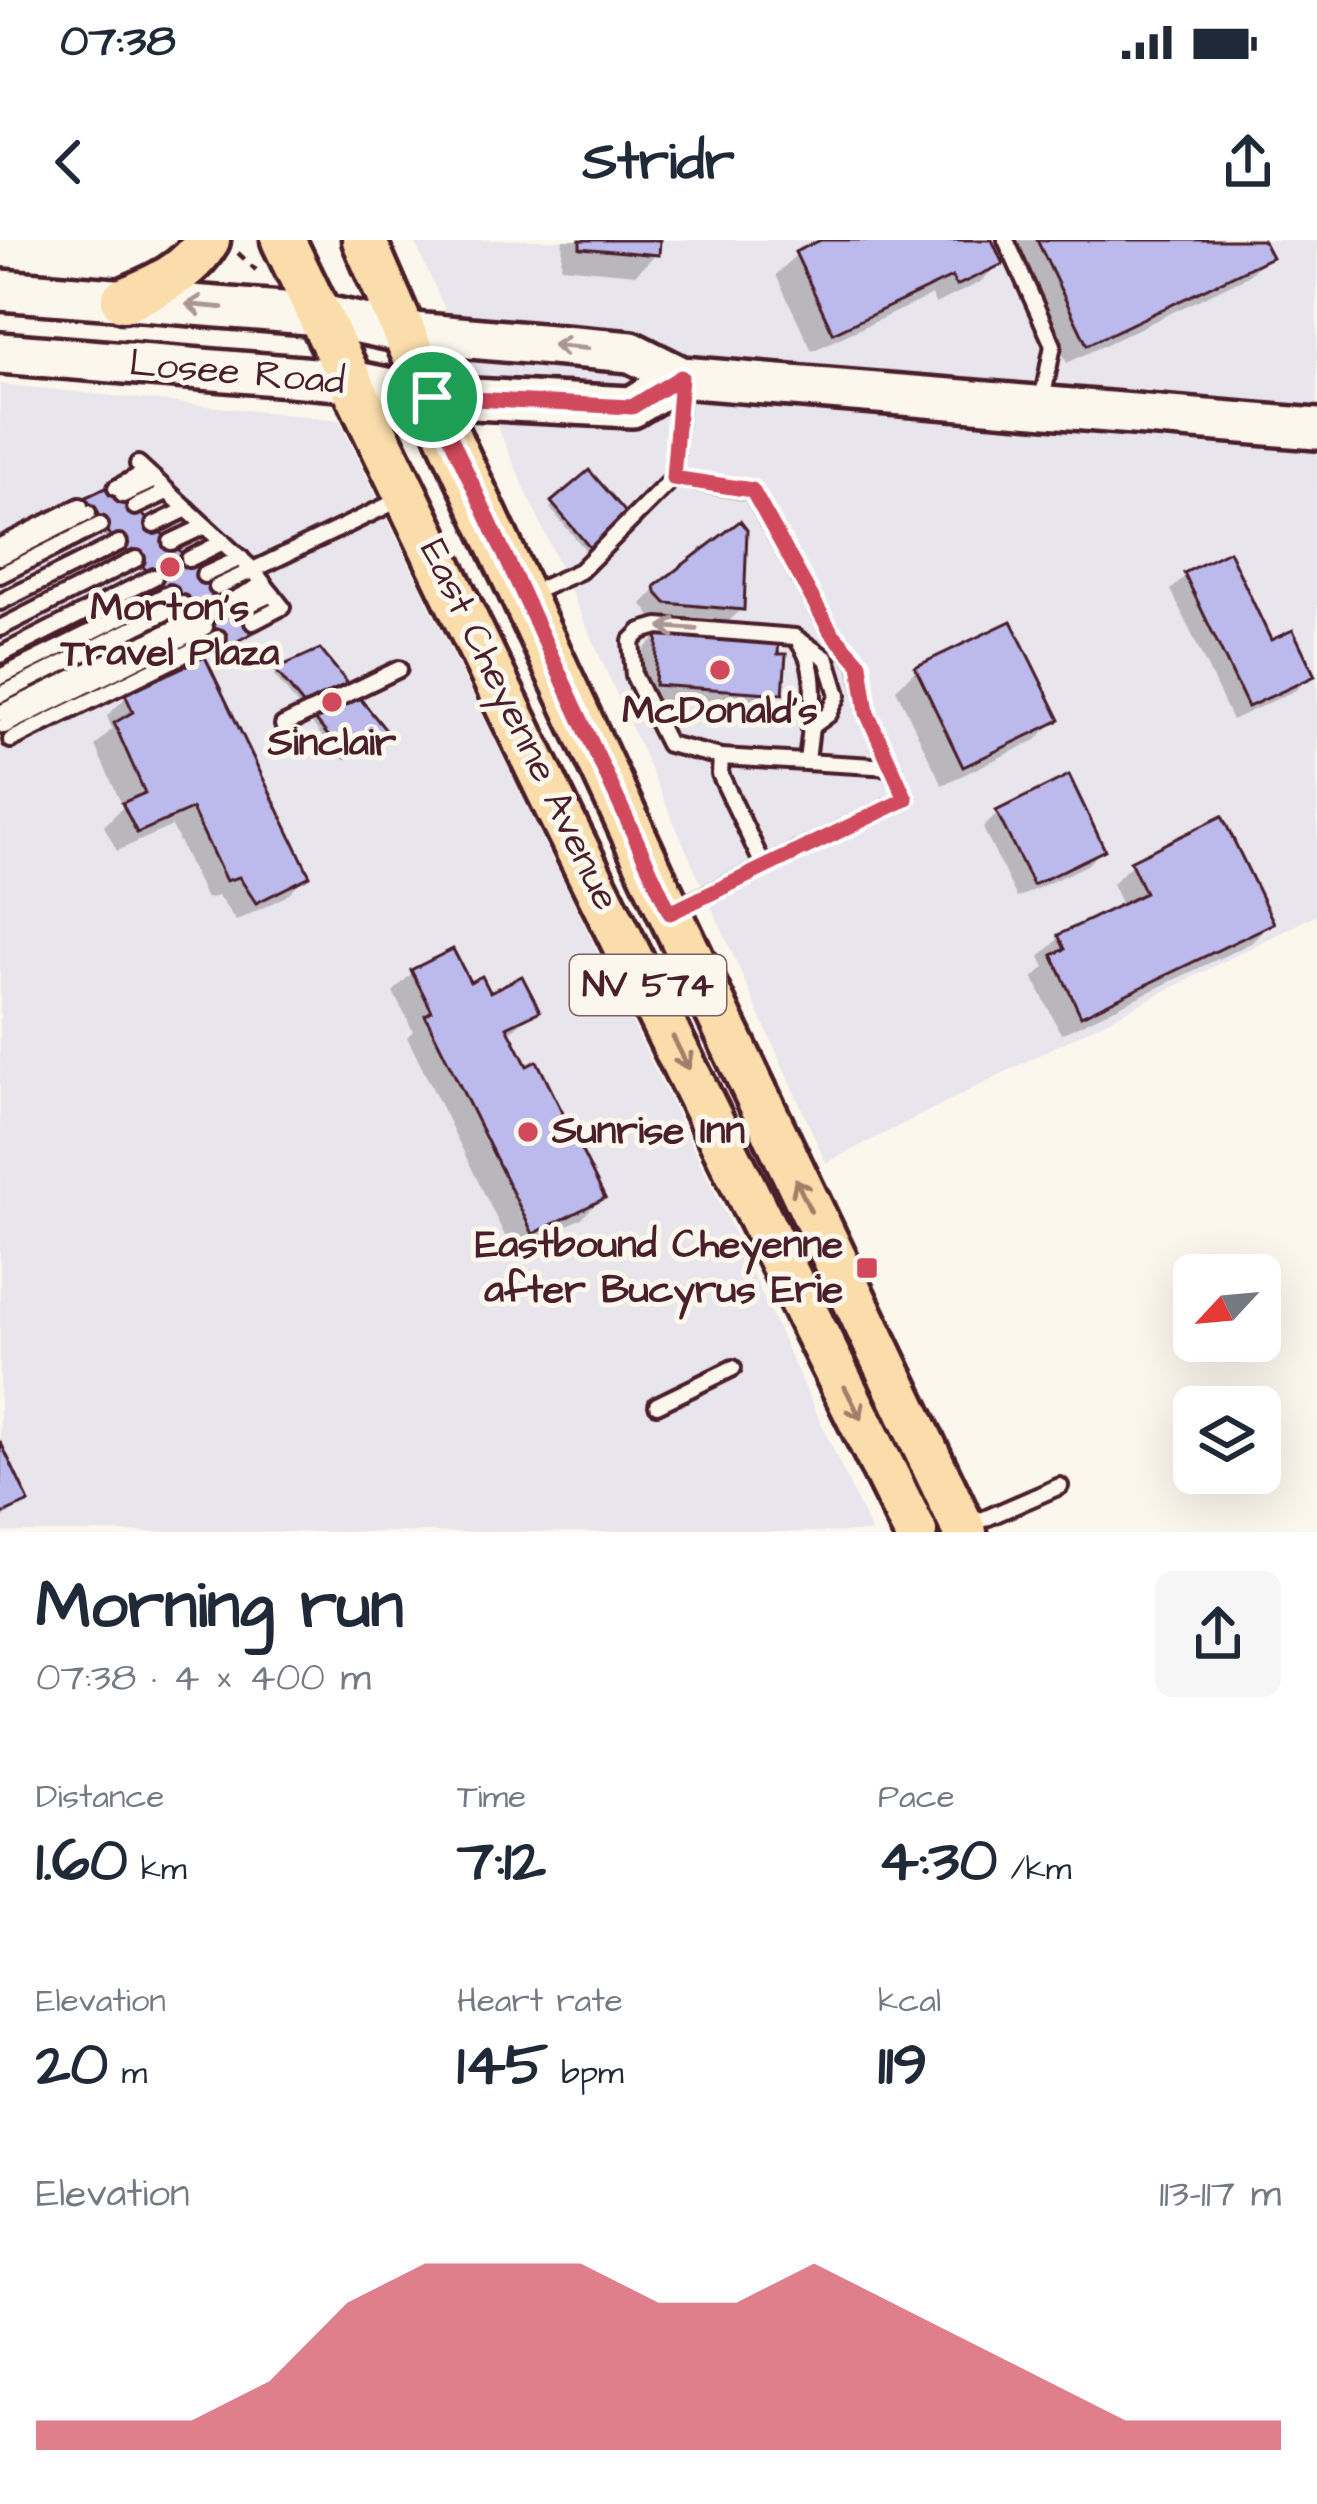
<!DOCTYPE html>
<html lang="en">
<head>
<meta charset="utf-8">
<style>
	body { margin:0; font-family:"Architects Daughter",sans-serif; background:#f6f6f7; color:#1f2937; height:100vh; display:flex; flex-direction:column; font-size:45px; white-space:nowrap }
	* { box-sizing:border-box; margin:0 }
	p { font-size:39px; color:#747a83 }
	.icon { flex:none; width:66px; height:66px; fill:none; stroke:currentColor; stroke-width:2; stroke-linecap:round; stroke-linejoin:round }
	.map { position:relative; height:1292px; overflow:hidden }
	.sheet { display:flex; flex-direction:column; background:#fff; flex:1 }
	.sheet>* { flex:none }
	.needle { width:78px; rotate:244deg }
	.buttons { position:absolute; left:1173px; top:1014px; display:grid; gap:24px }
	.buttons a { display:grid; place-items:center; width:108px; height:108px; border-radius:18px; background:#fff; box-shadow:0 12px 48px #0002; font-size:60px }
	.pin { position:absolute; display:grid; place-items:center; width:102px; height:102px; color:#fff; margin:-51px; border:6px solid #fff; border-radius:50%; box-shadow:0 3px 12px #0007 }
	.round { display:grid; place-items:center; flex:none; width:126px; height:126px; border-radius:18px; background:#f6f6f7 }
	.head { display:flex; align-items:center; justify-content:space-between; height:204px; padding:0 36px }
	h1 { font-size:66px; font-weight:800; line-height:90px }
	.stats { display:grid; grid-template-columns:repeat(3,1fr); gap:18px; height:204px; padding:12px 36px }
	.stats div { display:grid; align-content:center }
	.stats b { font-size:60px; font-weight:800 }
	.stats small { font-size:33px; font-weight:400 }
	.stats p { font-size:33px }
	.chart { height:336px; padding:24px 36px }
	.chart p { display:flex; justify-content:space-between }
	.chart svg { width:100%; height:216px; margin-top:12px; fill:#d1495b; opacity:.7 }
	.status { display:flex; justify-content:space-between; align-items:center; height:84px; padding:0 60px; background:#fff; direction:ltr }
	.status svg { height:33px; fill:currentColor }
	header { display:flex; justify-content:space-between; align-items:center; height:156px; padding:0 36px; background:#fff; font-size:54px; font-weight:800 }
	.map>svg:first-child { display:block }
	.built { fill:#e8e5ec }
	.shadow { fill:#0003 }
	.building { fill:#bcbaec; stroke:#4a1f2b; stroke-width:3 }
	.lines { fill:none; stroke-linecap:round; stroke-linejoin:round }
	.service-casing { stroke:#4a1f2b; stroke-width:22 }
	.secondary-casing { stroke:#4a1f2b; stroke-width:48 }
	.primary-casing { stroke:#4a1f2b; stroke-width:51 }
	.path { stroke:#4a1f2b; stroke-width:4.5; stroke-dasharray:9 9; stroke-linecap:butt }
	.service { stroke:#fbf7ec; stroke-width:14 }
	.secondary { stroke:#fbf7ec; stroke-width:39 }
	.primary { stroke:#faddab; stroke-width:42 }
	.oneway { stroke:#ab9695 }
	.oneway2 { stroke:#a27e6b }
	.route-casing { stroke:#fff; stroke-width:24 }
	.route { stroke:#d1495b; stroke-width:15 }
	.poi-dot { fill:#d1495b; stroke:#fbf7ec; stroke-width:4.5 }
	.labels { text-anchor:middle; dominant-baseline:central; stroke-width:10; stroke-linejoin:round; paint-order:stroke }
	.shield { fill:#fbf7ec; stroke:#7f6065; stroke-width:3 }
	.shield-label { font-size:36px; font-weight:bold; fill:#4a1f2b }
	.street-label { font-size:39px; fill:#4a1f2b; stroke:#fbf7ec }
	.poi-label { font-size:39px; font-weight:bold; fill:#4a1f2b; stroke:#fbf7ec }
</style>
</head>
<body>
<div class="status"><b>07:38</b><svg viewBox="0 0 49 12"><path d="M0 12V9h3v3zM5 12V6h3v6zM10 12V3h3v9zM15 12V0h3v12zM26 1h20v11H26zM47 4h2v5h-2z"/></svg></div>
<header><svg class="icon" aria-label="back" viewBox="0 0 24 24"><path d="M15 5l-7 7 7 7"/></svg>Stridr<svg class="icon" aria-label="share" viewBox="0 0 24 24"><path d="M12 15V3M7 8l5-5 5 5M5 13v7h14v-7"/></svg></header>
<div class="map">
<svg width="1317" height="1292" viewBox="0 0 1317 1292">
	<rect width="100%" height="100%" fill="#fbf7ec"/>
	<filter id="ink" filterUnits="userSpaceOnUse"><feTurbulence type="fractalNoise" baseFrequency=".00833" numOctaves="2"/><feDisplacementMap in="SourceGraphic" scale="24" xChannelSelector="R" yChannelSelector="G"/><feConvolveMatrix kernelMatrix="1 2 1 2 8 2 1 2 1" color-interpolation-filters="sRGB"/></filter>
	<g filter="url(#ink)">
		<g class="built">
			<polygon points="414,0 1317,0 1317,674 826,923"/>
			<polygon points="0,144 339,180 727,978 871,1292 0,1292"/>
		</g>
		<g class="shadow">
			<polygon points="563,0 657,0 656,14 636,34 561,27"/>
			<polygon points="829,0 988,0 999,24 979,43 935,64 932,55 812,111 776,35 796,15"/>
			<polygon points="1008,0 1260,0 1268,16 1248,36 1067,123"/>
			<polygon points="589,234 631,283 591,317 550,268"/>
			<polygon points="78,265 252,392 221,409 75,268"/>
			<polygon points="1186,335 1311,435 1296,450 1232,480 1171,350"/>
			<polygon points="657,348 741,369 726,384 651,377 642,364"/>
			<polygon points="659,394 780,452 765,467 641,459 644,409"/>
			<polygon points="320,412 382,497 340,519 274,435"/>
			<polygon points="916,430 1056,480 1036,500 942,545 896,449"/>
			<polygon points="127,456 306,636 286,656 236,681 218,656 206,659 172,586 117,611 104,586 123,567 95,506 112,489 107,476"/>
			<polygon points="998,573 1102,610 1087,625 1017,658 983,588"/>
			<polygon points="1132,624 1271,683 1251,703 1061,794 1033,738 1045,727 1040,717 1060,697 1123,667 1112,644"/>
			<polygon points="413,732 536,770 508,794 601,958 582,978 513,1012 407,797 413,791 393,752"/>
			<polygon points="0,1208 25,1261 0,1281"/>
		</g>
		<g class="building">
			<polygon points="580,0 660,0 659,15 580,8"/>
			<polygon points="821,0 992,0 1003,24 956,46 952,37 833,93 795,12"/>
			<polygon points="1037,0 1263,0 1272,17 1087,105"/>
			<polygon points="589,230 635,283 597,316 551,262"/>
			<polygon points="112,245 260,389 226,407 76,262"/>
			<polygon points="740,281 747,290 744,370 666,363 656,352 655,346"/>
			<polygon points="1229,311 1271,400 1293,390 1315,436 1248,467 1184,333"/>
			<polygon points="1011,381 1060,480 963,527 915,427"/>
			<polygon points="658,391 779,398 778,414 786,414 783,454 655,445"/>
			<polygon points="320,409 389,494 345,517 275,429"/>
			<polygon points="205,417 310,636 256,663 239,637 226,641 192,569 137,593 122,563 145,553 114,483 133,472 125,454"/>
			<polygon points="1069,535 1105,610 1033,645 996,571"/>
			<polygon points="1222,576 1274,683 1081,776 1052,715 1065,709 1058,695 1145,653 1130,621"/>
			<polygon points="453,709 470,742 482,736 490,752 522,736 540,771 507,787 527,826 537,821 605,958 533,994 425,775 432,771 411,730"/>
			<polygon points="0,1201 29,1262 0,1275"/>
		</g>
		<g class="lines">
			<defs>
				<g id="service">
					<polyline points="1006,0 1053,105 1042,161"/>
					<polyline points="138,224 253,330 217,347"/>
					<polyline points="673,238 752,251 831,392 859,424 867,473 906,559 675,670"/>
					<polyline points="116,248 146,232"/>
					<polyline points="123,255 155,240"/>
					<polyline points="135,267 167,252"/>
					<polyline points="154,285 187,269"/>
					<polyline points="171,302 205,286"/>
					<polyline points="0,306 80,266"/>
					<polyline points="0,317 88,273"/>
					<polyline points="189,319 223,302"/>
					<polyline points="0,335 100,285"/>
					<polyline points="204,335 241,318"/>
					<polyline points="529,354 580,331 673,238 681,143"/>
					<polyline points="231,361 264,344"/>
					<polyline points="0,362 119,303"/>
					<polyline points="240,369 272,354"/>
					<polyline points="253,382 282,367 253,330 403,258"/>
					<polyline points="0,388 136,319"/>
					<path d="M800 404C822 432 810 489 807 522"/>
					<polyline points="0,415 154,337"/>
					<polyline points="0,437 170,353"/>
					<polyline points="0,455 182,364"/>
					<polyline points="0,473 196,378"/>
					<polyline points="283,485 399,429"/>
					<polyline points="4,486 205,387"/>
					<polyline points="810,488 829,474 838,455 827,419 795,397 658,386 641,391 631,401 634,436 668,504 721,517 891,527"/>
					<polyline points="11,500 218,398"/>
					<polyline points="721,517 720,534 764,627"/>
					<polyline points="657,1165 733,1128"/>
					<polyline points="968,1286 1060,1246"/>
				</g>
				<g id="secondary">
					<polyline points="0,50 321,75 401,92 631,112 681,137 1317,189"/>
					<polyline points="0,113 352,141 432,157 632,167 681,137"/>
				</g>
				<g id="primary">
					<polyline points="283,0 562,579 915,1292"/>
					<polyline points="364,0 452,204 670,673 965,1292"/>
					<path d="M123 60C157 46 189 32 208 0"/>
				</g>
			</defs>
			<use href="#service" class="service-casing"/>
			<use href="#secondary" class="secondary-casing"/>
			<use href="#primary" class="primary-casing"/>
			<polyline class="path" points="238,13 256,30"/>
			<use href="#service" class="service"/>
			<use href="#secondary" class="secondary"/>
			<use href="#primary" class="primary"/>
		</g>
		<defs><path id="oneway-shaft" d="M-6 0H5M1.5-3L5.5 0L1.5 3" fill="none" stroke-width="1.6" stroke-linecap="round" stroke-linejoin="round" transform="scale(3)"/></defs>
		<g class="oneway">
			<use href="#oneway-shaft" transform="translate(204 66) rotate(-175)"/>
			<use href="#oneway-shaft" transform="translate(570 107) rotate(-175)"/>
			<use href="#oneway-shaft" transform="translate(678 388) rotate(-176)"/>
		</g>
		<g class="oneway2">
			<use href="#oneway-shaft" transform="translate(681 813) rotate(64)"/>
			<use href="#oneway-shaft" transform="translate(803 955) rotate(-115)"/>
			<use href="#oneway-shaft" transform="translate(853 1163) rotate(63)"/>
		</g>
	</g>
	<g class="lines" filter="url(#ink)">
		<defs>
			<polygon id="route" points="681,137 673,238 752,250 831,392 860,424 867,473 906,559 670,673 432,157 632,167"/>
		</defs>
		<use href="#route" class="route-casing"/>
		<use href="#route" class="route"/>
	</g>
	<g class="poi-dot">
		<circle cx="170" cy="327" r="12"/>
		<circle cx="720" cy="430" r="12"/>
		<circle cx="332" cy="462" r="12"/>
		<circle cx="528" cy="892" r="12"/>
		<rect x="855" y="1016" width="24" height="24" rx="6"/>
	</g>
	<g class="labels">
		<rect class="shield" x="570" y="715" width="156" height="60" rx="9"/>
		<g class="shield-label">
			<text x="648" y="745">NV 574</text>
		</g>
		<g class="street-label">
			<text transform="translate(237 133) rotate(5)">Losee Road</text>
			<text transform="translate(519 485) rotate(64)">East Cheyenne Avenue</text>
		</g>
		<g class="poi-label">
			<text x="170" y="369">Morton's<tspan x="170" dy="45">Travel Plaza</tspan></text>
			<text x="720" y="472">McDonald's</text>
			<text x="332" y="504">Sinclair</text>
			<text x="552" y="892" text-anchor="start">Sunrise Inn</text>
			<text x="843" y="1006" text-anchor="end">Eastbound Cheyenne<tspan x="843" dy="45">after Bucyrus Erie</tspan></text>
		</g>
	</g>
</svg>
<div class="buttons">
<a><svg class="needle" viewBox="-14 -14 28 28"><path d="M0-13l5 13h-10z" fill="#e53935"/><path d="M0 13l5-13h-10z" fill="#747a83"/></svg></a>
<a><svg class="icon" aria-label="layers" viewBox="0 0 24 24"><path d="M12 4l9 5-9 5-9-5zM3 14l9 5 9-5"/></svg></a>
</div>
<div class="pin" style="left:432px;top:157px;background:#1e9e55"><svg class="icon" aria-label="arrive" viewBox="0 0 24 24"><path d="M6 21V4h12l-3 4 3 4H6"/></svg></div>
</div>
<section class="sheet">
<div class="head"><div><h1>Morning run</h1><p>07:38 · 4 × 400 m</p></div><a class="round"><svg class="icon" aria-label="share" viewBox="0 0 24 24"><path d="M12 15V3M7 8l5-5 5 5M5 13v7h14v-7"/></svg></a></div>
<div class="stats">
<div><p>Distance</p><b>1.60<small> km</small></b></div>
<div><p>Time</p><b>7:12</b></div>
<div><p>Pace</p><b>4:30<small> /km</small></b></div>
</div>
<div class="stats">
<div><p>Elevation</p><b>20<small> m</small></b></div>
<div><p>Heart rate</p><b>145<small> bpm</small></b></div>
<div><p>kcal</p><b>119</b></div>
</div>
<div class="chart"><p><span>Elevation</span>113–117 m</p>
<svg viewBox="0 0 160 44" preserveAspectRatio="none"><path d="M0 44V38L10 38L20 38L30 30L40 14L50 6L60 6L70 6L80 14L90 14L100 6L110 14L120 22L130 30L140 38L150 38L160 38V44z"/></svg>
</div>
</section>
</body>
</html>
